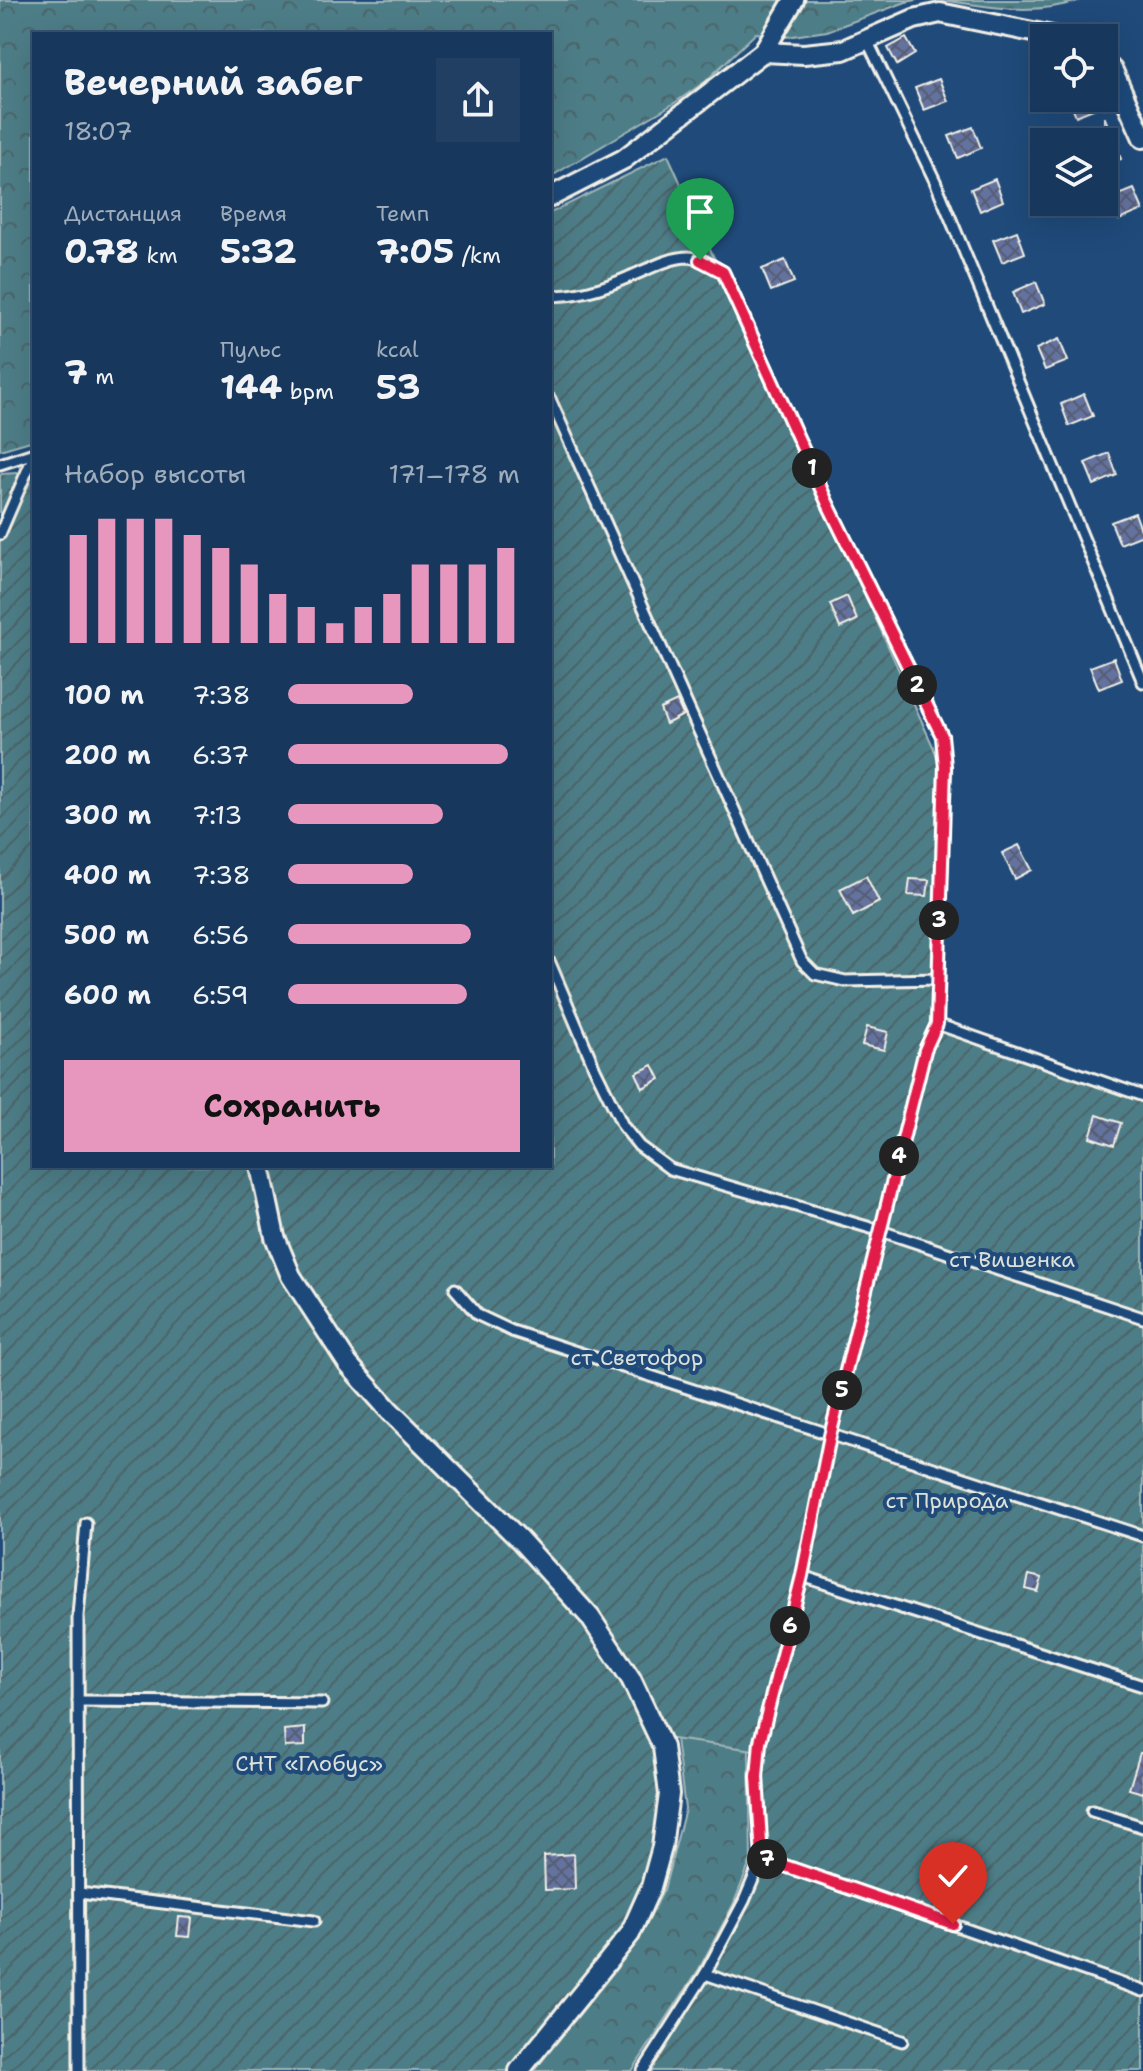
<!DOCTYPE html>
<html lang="ru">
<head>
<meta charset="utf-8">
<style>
	body { margin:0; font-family:"Shantell Sans",sans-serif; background:#203f62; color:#f1f3f6; height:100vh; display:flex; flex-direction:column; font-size:30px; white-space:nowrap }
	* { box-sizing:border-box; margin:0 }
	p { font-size:26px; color:#9eacbb }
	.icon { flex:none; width:44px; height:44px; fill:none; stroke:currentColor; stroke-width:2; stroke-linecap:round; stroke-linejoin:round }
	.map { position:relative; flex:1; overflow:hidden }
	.sheet { position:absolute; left:32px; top:32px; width:520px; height:1136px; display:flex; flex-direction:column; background:#17385c; border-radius:0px; box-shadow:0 8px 32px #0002,0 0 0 2px #365272 }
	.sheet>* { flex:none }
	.fabs { position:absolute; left:1030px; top:24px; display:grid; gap:16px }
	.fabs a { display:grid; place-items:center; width:88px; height:88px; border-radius:0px; background:#17385c; box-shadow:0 8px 32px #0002,0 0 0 2px #365272; font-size:40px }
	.pin { position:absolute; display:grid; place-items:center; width:68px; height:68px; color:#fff; margin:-82px -34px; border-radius:50% 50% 50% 0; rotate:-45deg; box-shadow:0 0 8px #0007 }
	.pin .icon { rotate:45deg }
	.km { position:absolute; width:40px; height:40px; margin:-20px; border-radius:50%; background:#222; color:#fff; font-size:22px; line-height:40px; text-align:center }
	.round { display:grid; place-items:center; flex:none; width:84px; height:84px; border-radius:0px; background:#203f62 }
	.headline { display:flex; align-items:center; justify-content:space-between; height:136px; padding:0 32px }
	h1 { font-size:36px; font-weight:700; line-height:60px }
	.stats { display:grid; grid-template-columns:repeat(3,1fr); gap:12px; height:136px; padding:8px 32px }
	.stats div { display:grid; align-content:center }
	.stats b { font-size:34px; font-weight:700 }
	.stats small { font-size:22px; font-weight:400 }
	.stats p { font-size:22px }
	.chart { height:224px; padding:16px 32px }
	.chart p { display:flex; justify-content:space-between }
	.chart svg { width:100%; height:144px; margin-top:8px; stroke:#e797bd; stroke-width:6 }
	.action { display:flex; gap:16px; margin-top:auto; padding:16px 32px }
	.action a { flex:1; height:92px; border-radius:0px; background:#e797bd; color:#111; font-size:32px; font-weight:700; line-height:92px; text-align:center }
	ul { padding:0 32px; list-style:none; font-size:26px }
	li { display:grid; grid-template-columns:128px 96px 1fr; align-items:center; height:60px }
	li i { height:20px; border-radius:10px; background:#e797bd }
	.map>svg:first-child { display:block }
	.forest { fill:url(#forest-crowns); stroke:#a1b7b8; stroke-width:2 }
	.garden { fill:url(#garden-furrows); stroke:#a1b7b8; stroke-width:2 }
	.building { fill:url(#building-cross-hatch); stroke:#f4f1e8; stroke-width:2 }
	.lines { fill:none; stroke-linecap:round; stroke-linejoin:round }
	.service-casing { stroke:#f4f1e8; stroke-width:15 }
	.minor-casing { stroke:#f4f1e8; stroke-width:24 }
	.service { stroke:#1f4a7a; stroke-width:9 }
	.minor { stroke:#1f4a7a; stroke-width:18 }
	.route-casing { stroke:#fff; stroke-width:16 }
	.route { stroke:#e11d48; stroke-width:10 }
	.labels { text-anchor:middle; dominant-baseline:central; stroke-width:8; stroke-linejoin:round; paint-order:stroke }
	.park-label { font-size:22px; fill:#dbe0d9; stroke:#1f4a7a }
</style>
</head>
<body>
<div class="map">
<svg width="1143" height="2071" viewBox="0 0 1143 2071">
	<defs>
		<pattern id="forest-crowns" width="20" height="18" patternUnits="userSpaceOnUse" patternTransform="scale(2)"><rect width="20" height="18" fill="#4e7d87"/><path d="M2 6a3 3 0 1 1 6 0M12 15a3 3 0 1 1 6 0" fill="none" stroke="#4c656a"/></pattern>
		<pattern id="garden-furrows" width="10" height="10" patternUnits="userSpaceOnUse" patternTransform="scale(2)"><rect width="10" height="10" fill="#4e7d87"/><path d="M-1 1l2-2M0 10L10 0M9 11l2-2" fill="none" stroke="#4c656a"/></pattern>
		<pattern id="building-cross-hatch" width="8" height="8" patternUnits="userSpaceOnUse" patternTransform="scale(2)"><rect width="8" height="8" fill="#63729f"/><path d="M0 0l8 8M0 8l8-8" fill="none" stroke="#565d72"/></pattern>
	</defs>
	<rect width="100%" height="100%" fill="#1f4a7a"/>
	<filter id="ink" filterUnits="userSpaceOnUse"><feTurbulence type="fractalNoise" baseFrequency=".0125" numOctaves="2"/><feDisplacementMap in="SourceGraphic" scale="16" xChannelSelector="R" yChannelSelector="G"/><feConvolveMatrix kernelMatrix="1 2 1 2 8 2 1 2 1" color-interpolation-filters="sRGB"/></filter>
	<g filter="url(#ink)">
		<g class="forest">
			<polygon points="0,0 917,0 906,2 827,31 786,37 756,33 706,81 673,104 550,177 550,34 34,34 34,440 0,450"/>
			<path d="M942 0H1081C1034 16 990 7 942 0Z"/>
			<polygon points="819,1451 749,1750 751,1860 733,1905 699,1969 632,2071 534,2071 616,1969 644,1928 664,1890 685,1809 673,1715"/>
		</g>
		<polygon class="garden" points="668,155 944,771 936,1020 1143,1094 1143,2071 647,2071 690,2007 766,1859 754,1750 665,1738 678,1805 660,1889 531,2071 0,2071 0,474 34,472 34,1166 550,1166 550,213"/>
		<g class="building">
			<polygon points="906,38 915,54 897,65 888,48"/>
			<polygon points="939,79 948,101 924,110 915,88"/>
			<polygon points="1069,98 1112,98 1113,101 1076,116"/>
			<polygon points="1105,118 1121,159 1104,166 1104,118"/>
			<polygon points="973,127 981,148 958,158 949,136"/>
			<polygon points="995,179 1003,201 980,211 971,189"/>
			<polygon points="1134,189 1143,210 1119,220 1111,198"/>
			<polygon points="1017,231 1025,253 1002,262 993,240"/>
			<polygon points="785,260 794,282 771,291 762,269"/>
			<polygon points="1036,282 1045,304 1021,314 1013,292"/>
			<polygon points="1059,339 1068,361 1045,370 1036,349"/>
			<polygon points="1084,394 1093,416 1069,426 1061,404"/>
			<polygon points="1109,453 1117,475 1094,485 1085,463"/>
			<polygon points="1135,513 1143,535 1120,544 1111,522"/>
			<polygon points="847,596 857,620 840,628 830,604"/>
			<polygon points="1114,658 1122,680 1099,689 1090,667"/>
			<polygon points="677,701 683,715 666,724 660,709"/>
			<polygon points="1019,845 1032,870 1015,879 1002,853"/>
			<polygon points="866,876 879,902 853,916 840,889"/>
			<polygon points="910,879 929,880 927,896 908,895"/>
			<polygon points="867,1027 888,1032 884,1050 862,1045"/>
			<polygon points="653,1065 660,1079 643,1088 636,1073"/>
			<polygon points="1097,1115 1121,1123 1114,1145 1090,1137"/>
			<polygon points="1029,1575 1042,1578 1038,1592 1026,1589"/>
			<polygon points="305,1728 305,1746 285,1747 284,1730"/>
			<polygon points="1140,1753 1143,1753 1143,1793 1129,1789"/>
			<polygon points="574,1854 575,1889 545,1890 544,1856"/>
			<polygon points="179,1917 192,1918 190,1937 177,1936"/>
		</g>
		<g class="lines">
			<defs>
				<g id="service">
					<polyline points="867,40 935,181 1143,682"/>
					<path d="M550 296C577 296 604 288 629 277 647 270 669 257 689 257 701 258 713 266 723 272L827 502 942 736 945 767 937 1024 925 1050 830 1436 802 1576 760 1742 757 1777 762 1858 744 1901 705 1974 643 2071"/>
					<polyline points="550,399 802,961 815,974 845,981 939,979"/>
					<polyline points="0,464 34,453"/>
					<polyline points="0,534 34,455"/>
					<polyline points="550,963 595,1069 623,1126 639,1146 670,1169 881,1231 1143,1318"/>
					<polyline points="937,1024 1143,1096"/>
					<polyline points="455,1289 478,1315 512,1331 1143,1536"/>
					<polyline points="802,1576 1143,1686"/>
					<polyline points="78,1701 322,1703"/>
					<polyline points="1092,1811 1143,1827"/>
					<polyline points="762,1858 1143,1991"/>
					<polyline points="79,1893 314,1921"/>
					<polyline points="705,1974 902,2041"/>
					<polyline points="79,2071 78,1616 86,1523"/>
				</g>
				<g id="minor">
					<polyline points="763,52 804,54 843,50 914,19 940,13 1062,38"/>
					<polyline points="1104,62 1113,71 1143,138"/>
					<polyline points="550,197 624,159 763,52 794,0"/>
					<polyline points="260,1166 275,1237 291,1276 348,1364 389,1410 520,1540 590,1617 631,1679 663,1747 669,1794 662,1847 651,1887 630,1934 519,2071"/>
				</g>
			</defs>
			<use href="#service" class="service-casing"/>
			<use href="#minor" class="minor-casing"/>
			<use href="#service" class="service"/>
			<use href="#minor" class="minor"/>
		</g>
	</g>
	<g class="lines" filter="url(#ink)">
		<defs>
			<polyline id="route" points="700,260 723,272 827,502 942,736 945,767 937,1024 925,1050 830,1436 802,1576 760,1742 757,1777 762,1858 953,1924"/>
		</defs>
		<use href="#route" class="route-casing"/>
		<use href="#route" class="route"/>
	</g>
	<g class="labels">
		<g class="park-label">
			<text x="1012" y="1259">ст Вишенка</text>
			<text x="637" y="1357">ст Светофор</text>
			<text x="947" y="1500">ст Природа</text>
			<text x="309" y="1763">СНТ «Глобус»</text>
		</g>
	</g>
</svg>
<div class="fabs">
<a><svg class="icon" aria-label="locate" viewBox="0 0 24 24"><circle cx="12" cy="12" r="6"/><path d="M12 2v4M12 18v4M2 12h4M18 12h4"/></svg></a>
<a><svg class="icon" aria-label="layers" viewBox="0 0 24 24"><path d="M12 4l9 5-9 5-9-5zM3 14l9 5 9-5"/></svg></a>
</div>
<div class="pin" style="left:700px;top:260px;background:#1e9e55"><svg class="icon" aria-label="arrive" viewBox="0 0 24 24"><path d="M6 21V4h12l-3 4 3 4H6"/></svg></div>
<div class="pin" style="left:953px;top:1924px;background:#d93025"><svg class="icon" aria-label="check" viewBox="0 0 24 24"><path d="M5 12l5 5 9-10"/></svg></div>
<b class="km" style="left:812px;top:468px">1</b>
<b class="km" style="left:917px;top:685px">2</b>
<b class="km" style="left:939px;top:920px">3</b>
<b class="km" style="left:899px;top:1156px">4</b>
<b class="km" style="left:842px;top:1390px">5</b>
<b class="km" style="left:790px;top:1626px">6</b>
<b class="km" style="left:767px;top:1859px">7</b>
<section class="sheet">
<div class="headline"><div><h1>Вечерний забег</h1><p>18:07</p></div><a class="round"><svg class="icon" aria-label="share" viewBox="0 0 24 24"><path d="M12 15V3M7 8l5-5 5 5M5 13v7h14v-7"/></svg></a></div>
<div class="stats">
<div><p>Дистанция</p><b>0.78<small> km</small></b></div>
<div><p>Время</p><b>5:32</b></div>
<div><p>Темп</p><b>7:05<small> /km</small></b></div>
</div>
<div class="stats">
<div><b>7<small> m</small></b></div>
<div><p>Пульс</p><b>144<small> bpm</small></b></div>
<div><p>kcal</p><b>53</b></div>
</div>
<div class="chart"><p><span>Набор высоты</span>171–178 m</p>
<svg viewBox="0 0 160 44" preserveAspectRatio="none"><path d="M5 44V11M15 44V6M25 44V6M35 44V6M45 44V11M55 44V15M65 44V20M75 44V29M85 44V33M95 44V38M105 44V33M115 44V29M125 44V20M135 44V20M145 44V20M155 44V15"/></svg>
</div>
<ul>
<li><b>100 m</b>7:38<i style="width:54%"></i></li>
<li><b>200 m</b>6:37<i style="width:95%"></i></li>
<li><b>300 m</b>7:13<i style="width:67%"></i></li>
<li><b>400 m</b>7:38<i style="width:54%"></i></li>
<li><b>500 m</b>6:56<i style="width:79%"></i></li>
<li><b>600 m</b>6:59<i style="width:77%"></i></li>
</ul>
<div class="action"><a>Сохранить</a></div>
</section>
</div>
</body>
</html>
